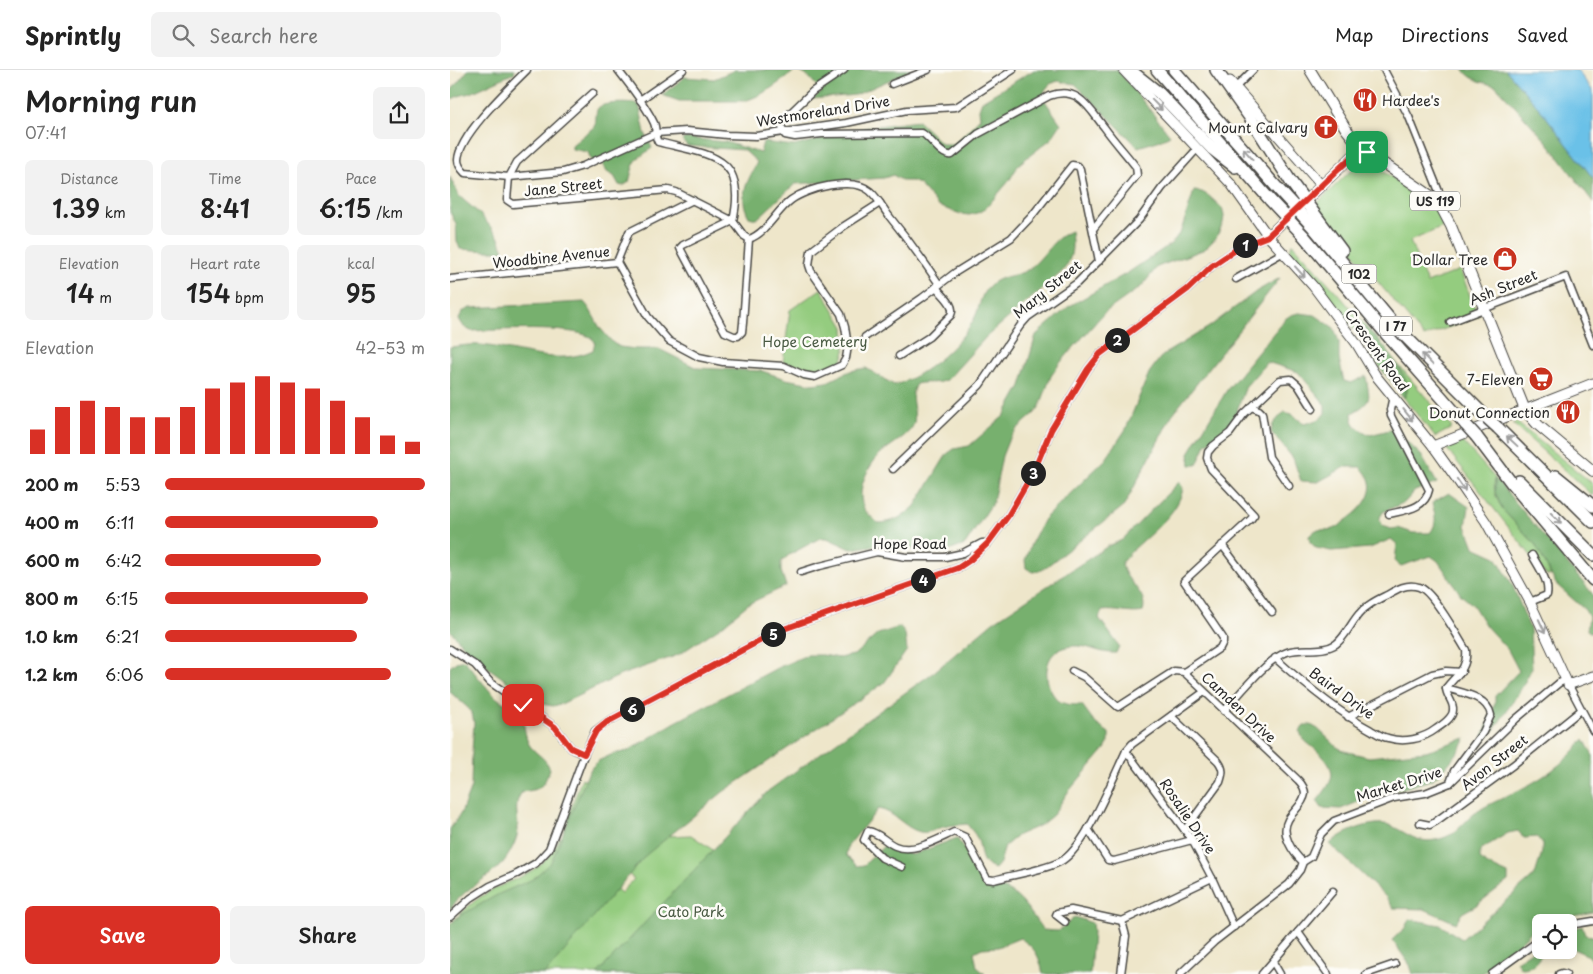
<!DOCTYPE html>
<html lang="en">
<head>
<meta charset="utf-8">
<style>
	body { margin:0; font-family:"Playpen Sans",sans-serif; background:#f2f2f2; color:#222; height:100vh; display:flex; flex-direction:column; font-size:19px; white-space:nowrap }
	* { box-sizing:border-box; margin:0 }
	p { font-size:16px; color:#767676 }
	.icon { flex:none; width:28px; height:28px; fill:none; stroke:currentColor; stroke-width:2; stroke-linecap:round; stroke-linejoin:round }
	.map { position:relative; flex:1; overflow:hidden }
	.side { display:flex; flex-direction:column; background:#fff; width:450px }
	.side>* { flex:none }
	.tools { position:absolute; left:1082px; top:844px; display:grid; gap:10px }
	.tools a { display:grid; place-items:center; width:45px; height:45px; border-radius:8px; background:#fff; box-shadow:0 2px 8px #0003; font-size:25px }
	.pin { position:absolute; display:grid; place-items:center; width:42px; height:42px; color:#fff; margin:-21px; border-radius:10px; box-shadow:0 2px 8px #0006 }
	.km { position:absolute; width:25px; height:25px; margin:-12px; border-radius:50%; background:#222; color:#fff; font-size:14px; line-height:25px; text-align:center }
	.round { display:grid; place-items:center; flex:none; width:52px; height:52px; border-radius:8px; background:#f2f2f2 }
	.overview { display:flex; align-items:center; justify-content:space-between; height:85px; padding:0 25px }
	h1 { font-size:28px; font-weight:600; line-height:38px }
	.figures { display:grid; grid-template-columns:repeat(3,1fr); gap:8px; height:85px; padding:5px 25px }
	.figures div { display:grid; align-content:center; border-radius:8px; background:#f2f2f2; text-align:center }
	.figures b { font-size:25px; font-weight:600 }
	.figures small { font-size:14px; font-weight:400 }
	.figures p { font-size:14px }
	.chart { height:140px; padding:10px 25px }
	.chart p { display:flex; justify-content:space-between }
	.chart svg { width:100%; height:90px; margin-top:5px; stroke:#d93025; stroke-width:6 }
	.primary-button { display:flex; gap:10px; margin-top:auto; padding:10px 25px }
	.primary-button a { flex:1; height:58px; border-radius:8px; background:#d93025; color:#fff; font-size:20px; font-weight:600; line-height:58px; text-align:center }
	.primary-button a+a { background:#f2f2f2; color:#222 }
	ul { padding:0 25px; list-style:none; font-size:16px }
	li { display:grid; grid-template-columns:80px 60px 1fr; align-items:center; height:38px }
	li i { height:12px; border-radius:6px; background:#d93025 }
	header { display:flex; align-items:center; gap:30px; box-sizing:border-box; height:70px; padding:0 25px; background:#fff; border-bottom:1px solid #e0e0e0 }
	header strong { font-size:24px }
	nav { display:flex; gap:28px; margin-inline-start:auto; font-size:18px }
	.search { width:350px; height:45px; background:#f2f2f2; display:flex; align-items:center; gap:12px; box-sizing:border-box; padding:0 18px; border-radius:8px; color:#767676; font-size:19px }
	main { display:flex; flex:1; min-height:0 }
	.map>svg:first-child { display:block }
	.green { fill:#94cc7f; stroke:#607c55 }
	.forest { fill:#77b06e; stroke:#516e4c }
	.water { fill:#6bc1e8; stroke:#4b768a }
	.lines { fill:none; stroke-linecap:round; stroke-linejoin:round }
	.street-casing { stroke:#484743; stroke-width:9 }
	.secondary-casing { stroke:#484743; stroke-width:11 }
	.primary-casing { stroke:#484743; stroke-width:12 }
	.highway-casing { stroke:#484743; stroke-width:14 }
	.street { stroke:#fff; stroke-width:6 }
	.secondary { stroke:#fff; stroke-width:9 }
	.primary { stroke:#fff; stroke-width:10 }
	.highway { stroke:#fff; stroke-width:11 }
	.highway-bridge-casing { stroke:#484743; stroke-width:14; stroke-linecap:butt }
	.highway-bridge { stroke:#fff; stroke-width:11 }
	.oneway { stroke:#a0a0a0 }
	.route-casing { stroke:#fff; stroke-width:10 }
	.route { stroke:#d93025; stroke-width:6 }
	.labels { text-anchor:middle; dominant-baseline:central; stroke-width:5; stroke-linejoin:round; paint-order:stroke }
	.shield { fill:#fdfcf7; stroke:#6a6a68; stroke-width:1 }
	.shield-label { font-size:12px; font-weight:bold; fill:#2b2b2b }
	.poi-label { font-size:14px; fill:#2b2b2b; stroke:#fdfcf7; text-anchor:end }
	.street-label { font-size:14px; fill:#2b2b2b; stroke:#fdfcf7 }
	.park-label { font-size:14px; fill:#4a5b44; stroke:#fdfcf7 }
</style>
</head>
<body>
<header>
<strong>Sprintly</strong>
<div class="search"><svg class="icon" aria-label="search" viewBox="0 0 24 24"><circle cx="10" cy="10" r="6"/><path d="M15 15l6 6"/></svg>Search here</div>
<nav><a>Map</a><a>Directions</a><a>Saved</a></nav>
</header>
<main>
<section class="side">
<div class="overview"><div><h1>Morning run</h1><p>07:41</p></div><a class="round"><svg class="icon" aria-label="share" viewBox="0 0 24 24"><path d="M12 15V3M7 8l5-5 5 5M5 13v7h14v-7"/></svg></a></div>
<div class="figures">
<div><p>Distance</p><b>1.39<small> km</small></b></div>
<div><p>Time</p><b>8:41</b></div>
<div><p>Pace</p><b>6:15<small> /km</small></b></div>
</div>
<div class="figures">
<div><p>Elevation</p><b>14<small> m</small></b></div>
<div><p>Heart rate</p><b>154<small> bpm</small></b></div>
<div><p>kcal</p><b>95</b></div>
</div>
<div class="chart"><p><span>Elevation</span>42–53 m</p>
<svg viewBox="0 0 160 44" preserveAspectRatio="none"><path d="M5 44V32M15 44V21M25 44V18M35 44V21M45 44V26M55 44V26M65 44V21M75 44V12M85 44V9M95 44V6M105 44V9M115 44V12M125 44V18M135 44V26M145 44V35M155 44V38"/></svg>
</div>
<ul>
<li><b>200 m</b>5:53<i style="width:100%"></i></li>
<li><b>400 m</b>6:11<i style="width:82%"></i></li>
<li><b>600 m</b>6:42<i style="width:60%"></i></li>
<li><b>800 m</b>6:15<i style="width:78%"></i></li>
<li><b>1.0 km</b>6:21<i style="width:74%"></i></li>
<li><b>1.2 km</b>6:06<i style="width:87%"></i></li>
</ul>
<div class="primary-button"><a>Save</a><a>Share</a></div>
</section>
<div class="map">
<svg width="1143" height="904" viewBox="0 0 1143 904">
	<rect width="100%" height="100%" fill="#fdfcf7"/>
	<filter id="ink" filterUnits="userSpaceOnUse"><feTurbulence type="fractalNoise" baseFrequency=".02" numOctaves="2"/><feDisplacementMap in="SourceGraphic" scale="10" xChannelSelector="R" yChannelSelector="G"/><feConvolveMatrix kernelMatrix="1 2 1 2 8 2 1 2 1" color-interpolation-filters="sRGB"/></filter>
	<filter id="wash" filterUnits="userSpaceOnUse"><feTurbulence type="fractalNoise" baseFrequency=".0096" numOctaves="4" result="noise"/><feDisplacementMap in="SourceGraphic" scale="20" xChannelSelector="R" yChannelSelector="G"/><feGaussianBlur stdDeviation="1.12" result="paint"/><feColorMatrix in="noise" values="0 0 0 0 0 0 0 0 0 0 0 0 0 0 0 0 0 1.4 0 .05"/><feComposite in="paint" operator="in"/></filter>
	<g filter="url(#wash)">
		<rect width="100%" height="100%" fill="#eee6ca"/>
		<g class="green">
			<polygon points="915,89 977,131 988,144 993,157 960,171 977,213 1010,200 1028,246 974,267 864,136 912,90"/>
			<polygon points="842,173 890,226 1002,358 985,367 954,328 957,322 957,313 949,297 920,261 908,258 906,262 840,180"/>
			<polygon points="371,219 394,257 395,281 392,290 388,294 364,304 352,301 333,292 340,240"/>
			<polygon points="1066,352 1143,414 1143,426 1063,354"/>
			<path d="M1013 372 1045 408C1039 437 1070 454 1085 474 1092 483 1096 495 1101 506L1096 505 997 379Z"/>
			<path d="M132 708 217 768 219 766 241 765 345 836 346 904H0V854C11 843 22 832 35 824 67 805 92 806 110 767L171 823 184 809 117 749Z"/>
		</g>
		<g class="forest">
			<path d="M18 0H65L64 3C50 9 37 16 23 22 14 25 7 25 0 31V22Z"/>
			<path d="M285 0H346C330 12 313 26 294 31H229L212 25 235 7 264 9Z"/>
			<polygon points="347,0 462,0 406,25 362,29 372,22 359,7"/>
			<path d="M584 0H668L720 65 711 70 688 77 625 14 608 11 600 14 595 20 593 28 611 54 601 69 569 94 559 111 535 139 527 143 519 145 511 144 488 136 470 115 462 111H453L443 105 434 108 345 114 307 149 299 147C287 125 298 112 307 92L294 80 237 76 232 70 236 68 276 72 310 83 313 72 344 76 419 57 468 51 492 74H504L530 48 529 39 532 31Z"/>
			<polygon points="1013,0 1056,0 1094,44 1143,108 1143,132 1098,73 1046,16 1029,11 1021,7"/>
			<path d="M185 33 189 35 190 39 195 63 202 78C183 92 185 89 179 112L173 116 169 115 164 106 157 102 151 92 141 90 138 82 122 79V75L144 57C147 51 145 46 147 40 150 31 176 34 185 33Z"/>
			<polygon points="0,107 9,126 30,144 48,166 54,181 38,181 10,179 7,171 6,154 0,142"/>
			<path d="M744 121 752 122 759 126 772 138 774 146 773 153 766 168 755 179 707 197 692 216 654 243 610 293 601 306 590 336 585 343 567 359 558 371 552 386 543 432 515 475 498 481 482 483 434 474 401 479 377 468H370L339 485 331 492V501L336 516 298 534 272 556 228 585 171 605 111 634 103 636 87 633 22 586 0 560V277C10 276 21 274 31 275 68 279 108 297 143 280L145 272C145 271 140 267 140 267 122 256 45 260 21 261L14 257 9 249 12 242 20 238 134 232 139 238 150 258 163 273 170 277 185 279H209L247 298 312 301 336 309 362 314 377 312 400 301 416 298 444 315C473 308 514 272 526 245 530 235 531 224 538 217 549 204 566 208 579 199 595 187 602 168 621 161 623 178 623 188 612 202L536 267 497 310C486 315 477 311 466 314 456 329 471 346 461 359 454 368 441 375 431 383 419 395 406 418 413 436 415 443 423 448 428 453 442 453 455 446 465 436L497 384 504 379 519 376 554 346 571 316 586 265 618 237 679 202 722 173 731 161Z"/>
			<polygon points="830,208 722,345 674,436 592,500 583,502 576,498 575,490 581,474 594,449 656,389 676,359 699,303 710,288 719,281 759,257 807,221"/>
			<path d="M849 243 865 245 884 258 889 272V289L894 311 901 313 916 306C919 328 924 331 902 343 902 356 909 359 920 365L943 359 971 385 987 413 965 421 955 432 933 442 929 449 933 456 941 459 948 458 963 463H980C988 453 985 445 982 433L999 423 1019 437 1016 456 1024 477 1046 487 1062 514 1080 559 1082 598 1071 619 1042 663 1031 672 1045 633V626L1069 601 1058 580 1036 556 1023 535 1011 525 988 491 981 486 951 496 945 491 947 474 941 469 920 478 881 481 866 478 860 472 859 466 866 460C871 459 880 461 886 458 889 457 892 453 895 451 914 438 933 417 910 397H895L868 412 851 411 843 388 821 362 823 354 834 342 842 344 854 354 870 349 875 343V335L870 328 848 302 817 292 796 316 781 357 756 374 747 395H740L739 383 777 320 835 249 841 245Z"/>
			<path d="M912 256C927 263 954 301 958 317L954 328 925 291 908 265 906 262 908 258Z"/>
			<polygon points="1045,408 1141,522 1143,525 1143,564 1137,560 1139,547 1135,540 1106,514 1085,474 1052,439 1045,422"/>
			<path d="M729 412 733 418C728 448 690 469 672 492 673 513 699 520 693 542 680 545 666 539 652 541L649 548 669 576 666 583C645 584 636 571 613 578 591 585 593 618 609 631 615 635 625 635 632 635L646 654 659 663V672L655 679 618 722 603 745 591 755 568 765 555 776 550 793 545 799C527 793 533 782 527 768 525 763 520 759 517 754 509 755 500 755 493 757 485 759 479 764 470 762 454 758 444 741 428 739L398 776 396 785 407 796 414 795 435 775 462 785 507 768 537 815C568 818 576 837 593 860L608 861 625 847 642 853 643 862 640 904H593C589 885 586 879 570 868L548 877 532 878 524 882 527 897 535 904H147L318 721 484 602 543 552 658 476 672 470Z"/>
			<polygon points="450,557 455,564 457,580 434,613 273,722 196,785 95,904 0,904 0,856 11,845 49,824 83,809 101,792 137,706 142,697 148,691 163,684 178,681 224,653 327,598 357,585 373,585 389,588 404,585 428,564"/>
			<path d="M14 590C24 601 40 624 51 631 57 635 66 636 70 643 76 653 73 666 80 676 87 685 96 688 100 699 93 717 92 719 72 722 63 734 68 744 68 759 68 767 63 777 59 784 47 807 14 815 0 840V759L11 743 21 717 22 681 24 653 22 643 17 637 0 622V597L6 592Z"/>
			<path d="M854 655H861L868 659 887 677 894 681 919 687 976 681 1016 668C1011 681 992 703 981 710L913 730 891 739 872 738 867 731C885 709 889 700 865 679 858 673 853 671 850 662Z"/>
			<path d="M1134 669 1143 686V842L1089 853 1054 890 1031 904H963L960 895 942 870 955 858 959 849 990 855 1012 869 1085 805 1092 782V773L1087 767 1074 768 1068 761 1058 763 1030 780V789L1036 794 1058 804V811L1025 836 1012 843 1006 853 974 839 943 838 936 827 880 774C891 762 923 750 939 755 955 761 966 774 985 770 1008 766 1011 753 1028 741 1037 735 1049 730 1059 725 1087 712 1115 695 1134 669Z"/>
			<polygon points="1132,856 1135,865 1143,866 1143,892 1139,886 1119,877 1119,860"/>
			<path d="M1091 875V880H1097C1086 888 1087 898 1071 898L1066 891Z"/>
		</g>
		<polygon class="water" points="1056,0 1127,0 1143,21 1143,108 1094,44"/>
	</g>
	<g filter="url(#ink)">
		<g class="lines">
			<defs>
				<g id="street">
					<path d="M77 0C59 18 9 65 8 90 8 95 11 99 15 103L59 107 113 102 133 96 206 63 237 61 277 65 306 66 396 53 457 40 506 37 563 0"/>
					<path d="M168 0C181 17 195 34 204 53 207 59 204 66 208 72 259 85 298 84 283 151L233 175 230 178 275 262 284 266H288L292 262 293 253 299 169"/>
					<path d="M394 0 363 21 333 50 331 55 335 65 345 67 372 64 472 63C482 69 491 87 502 85L528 64 599 26C628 15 639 38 654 57 664 71 676 84 686 97L687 105 643 159"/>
					<polyline points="934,0 959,47 990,124 991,136"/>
					<polyline points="442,14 478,0"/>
					<polyline points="785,18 803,0"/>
					<polyline points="143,23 67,92 59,107 57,130 63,134 218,120 226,122 283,151 294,166 299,169"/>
					<polyline points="190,30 233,0"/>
					<path d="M299 169C317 163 326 141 341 130 357 118 403 106 420 121 428 128 433 138 439 146 457 168 473 190 489 214"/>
					<polyline points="167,192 198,247 219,271 249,287 273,292 334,296 354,305 365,307 392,295 396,288 398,276 395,257 391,244 361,201 359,195 361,181 394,156 430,133"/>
					<polyline points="167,192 179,162 243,130"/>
					<polyline points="0,209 167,192"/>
					<polyline points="786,209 832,183"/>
					<polyline points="1000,252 1116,207 1143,275"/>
					<polyline points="415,267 472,228 506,202 561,168 581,147 622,95 628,96 630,99 649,191"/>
					<path d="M449 286 479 267 501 245C506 235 492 225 486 217"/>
					<polyline points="801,337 809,340 812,343 819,387 839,416"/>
					<polyline points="443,399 530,315 570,256 578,247 627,213 689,150 712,118 747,79"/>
					<path d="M939 444C955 440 975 439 979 420L941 346 940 340 943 326"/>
					<polyline points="772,475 822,542"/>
					<polyline points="351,502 370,496 427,482 456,487 495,487 513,483 532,473 538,473"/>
					<path d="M1080 532 1097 525C1100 512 1088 496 1082 485"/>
					<polyline points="0,579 25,595 40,612 105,657 121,678 134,685"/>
					<path d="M825 588C854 614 886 641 921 660 926 663 932 667 938 668 954 673 973 669 986 659 992 655 1003 648 1003 640 1004 632 996 626 996 618"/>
					<polyline points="622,601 634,607 668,637 724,601 734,602"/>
					<polyline points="734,602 770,578 773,572 773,568 734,511 801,449 804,445 761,399 757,388 758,382 763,376 780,363 794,344 830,310 841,309 848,315 863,339"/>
					<path d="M734 602 848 710C852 714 855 718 855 724 853 735 843 741 838 750 830 764 843 783 853 792"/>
					<path d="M774 641C788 626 818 588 837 582 852 577 872 583 886 574 896 566 901 553 909 544 916 535 927 530 937 525 947 519 957 513 969 517 982 520 1008 567 1016 580 1018 599 1006 605 996 618 1012 623 1037 626 1041 645L1033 662 1004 701 1000 713"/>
					<path d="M721 646 768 691C774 699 773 703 770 712L735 760"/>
					<polyline points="898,647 982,604 996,601 1012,602"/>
					<polyline points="676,681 742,770 762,808 784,857"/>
					<polyline points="970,753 980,755 985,752 1063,695 1131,640"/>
					<polyline points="638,759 658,790 664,791 742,770"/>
					<path d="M452 797 432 788 414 770 418 761C430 763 434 771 445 776 463 784 486 770 504 762L515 767 537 809 544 810C561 805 600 799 613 790 637 774 663 708 676 681L682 674 754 622"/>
					<polyline points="0,847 21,828 40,816 67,804 86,793 99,779 134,685 145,661 157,652 328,561 508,498 520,490 538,473 558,446 583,403 601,360 638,299 650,284 738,219 762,196 790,177 818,166"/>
					<polyline points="615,852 606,845 607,843 621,840 672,851 762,808"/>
					<polyline points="1119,855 1143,851"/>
					<polyline points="848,862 878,904"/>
					<polyline points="823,892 830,904"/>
					<polyline points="671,904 676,866 672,851"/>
					<polyline points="730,904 764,872 839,814 850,800 853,792 861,787 871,764 884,751 944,728 975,723 1000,713 1066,649 1109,613 1116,610 1143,661"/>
					<polyline points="812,904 883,821"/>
					<polyline points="916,904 945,894"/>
					<polyline points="1042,904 1091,869"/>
					<polyline points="1109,904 1112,903 1116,904"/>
				</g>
				<g id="secondary">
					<polyline points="673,0 781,114 818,166 863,216 893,256 906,273 926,306 983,376 1008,411 1036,452 1080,532 1116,610"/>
					<polyline points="780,11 872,116"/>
					<polyline points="818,166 911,78"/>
					<polyline points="983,376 1143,313"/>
					<polyline points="1118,615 1143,606"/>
				</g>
				<polyline id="primary" points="860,0 896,59 911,78 981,126 991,137 1001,156 1075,340 1088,355 1143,401"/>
				<g id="highway">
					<polyline points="680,0 709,23 762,79 785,97"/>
					<polyline points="707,0 820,130"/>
					<polyline points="724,0 830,121"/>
					<polyline points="766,0 801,49 841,112"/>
					<polyline points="869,150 892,181"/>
					<polyline points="863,157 948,259 1037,348"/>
					<polyline points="853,165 937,265 1016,355"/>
					<polyline points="1048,358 1143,452"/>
					<polyline points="1026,366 1063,415 1143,510"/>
					<polyline points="1106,406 1143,436"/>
					<polyline points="1069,411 1143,485"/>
				</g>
			</defs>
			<use href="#street" class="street-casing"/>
			<use href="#secondary" class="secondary-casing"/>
			<use href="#primary" class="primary-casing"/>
			<use href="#highway" class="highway-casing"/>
			<use href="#street" class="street"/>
			<use href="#secondary" class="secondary"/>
			<use href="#primary" class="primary"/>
			<use href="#highway" class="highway"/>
			<defs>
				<g id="highway-bridge">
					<polyline points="841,112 869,150"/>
					<polyline points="830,121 863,157"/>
					<polyline points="820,130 853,165"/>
					<polyline points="1037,348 1048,358"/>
					<polyline points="1016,355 1026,366"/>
				</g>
			</defs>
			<use href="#highway-bridge" class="highway-bridge-casing"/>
			<use href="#highway-bridge" class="highway-bridge"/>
		</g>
		<defs><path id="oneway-shaft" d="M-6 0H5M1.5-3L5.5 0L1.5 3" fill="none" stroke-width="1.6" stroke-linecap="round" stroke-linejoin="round" transform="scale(1.25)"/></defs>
		<g class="oneway">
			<use href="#oneway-shaft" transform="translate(707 35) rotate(46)"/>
			<use href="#oneway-shaft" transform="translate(798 84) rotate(-131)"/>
			<use href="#oneway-shaft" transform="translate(850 202) rotate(48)"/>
			<use href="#oneway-shaft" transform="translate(977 289) rotate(-134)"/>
			<use href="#oneway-shaft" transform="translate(958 345) rotate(52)"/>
			<use href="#oneway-shaft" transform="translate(1062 371) rotate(-137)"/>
			<use href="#oneway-shaft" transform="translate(1011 415) rotate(56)"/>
			<use href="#oneway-shaft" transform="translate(1106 448) rotate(45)"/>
			<use href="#oneway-shaft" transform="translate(1092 556) rotate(65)"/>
		</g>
	</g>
	<g class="lines" filter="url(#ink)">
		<defs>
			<polyline id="route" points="73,635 105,657 121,678 134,684 146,661 157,652 328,561 508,498 520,490 538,473 558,446 583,403 601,360 638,299 650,284 738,219 762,196 790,177 818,166 911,78 917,82"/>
		</defs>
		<use href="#route" class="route-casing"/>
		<use href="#route" class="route"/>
	</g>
	<defs>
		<symbol id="restaurant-disc" viewBox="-11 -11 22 22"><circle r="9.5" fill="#c8321e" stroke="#fdfcf7"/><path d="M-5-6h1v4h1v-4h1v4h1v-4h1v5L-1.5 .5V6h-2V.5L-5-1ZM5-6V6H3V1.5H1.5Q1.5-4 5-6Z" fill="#fff"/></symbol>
		<symbol id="church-disc" viewBox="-11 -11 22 22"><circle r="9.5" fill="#c8321e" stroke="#fdfcf7"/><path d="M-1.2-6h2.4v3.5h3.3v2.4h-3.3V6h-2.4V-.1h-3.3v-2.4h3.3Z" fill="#fff"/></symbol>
		<symbol id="shop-disc" viewBox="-11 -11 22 22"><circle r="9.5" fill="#c8321e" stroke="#fdfcf7"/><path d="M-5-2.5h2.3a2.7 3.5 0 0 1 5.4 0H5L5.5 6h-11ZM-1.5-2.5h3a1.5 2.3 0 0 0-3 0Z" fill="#fff"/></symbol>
		<symbol id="supermarket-disc" viewBox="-11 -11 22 22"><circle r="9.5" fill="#c8321e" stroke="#fdfcf7"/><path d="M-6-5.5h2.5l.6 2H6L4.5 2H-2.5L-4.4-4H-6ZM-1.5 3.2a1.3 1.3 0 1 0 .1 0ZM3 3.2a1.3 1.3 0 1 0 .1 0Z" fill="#fff"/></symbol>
	</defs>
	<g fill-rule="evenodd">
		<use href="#restaurant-disc" x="901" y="16" width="28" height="28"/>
		<use href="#church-disc" x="862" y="43" width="28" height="28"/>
		<use href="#shop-disc" x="1041" y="175" width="28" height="28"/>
		<use href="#supermarket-disc" x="1077" y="295" width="28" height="28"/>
		<use href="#restaurant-disc" x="1104" y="328" width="28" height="28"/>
	</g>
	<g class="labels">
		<g class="shield">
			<rect x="960" y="121.5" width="50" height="19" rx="4"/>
			<rect x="891.5" y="194.5" width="35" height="19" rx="4"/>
			<rect x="930" y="246.5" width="32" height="19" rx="4"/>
		</g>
		<g class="shield-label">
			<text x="985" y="131">US 119</text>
			<text x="909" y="204">102</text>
			<text x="946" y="256">I 77</text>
		</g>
		<g class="poi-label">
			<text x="932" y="30" text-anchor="start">Hardee's</text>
			<text x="858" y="57">Mount Calvary</text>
			<text x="1038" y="189">Dollar Tree</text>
			<text x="1074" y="309">7-Eleven</text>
			<text x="1100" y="342">Donut Connection</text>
		</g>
		<g class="street-label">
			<text transform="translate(373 41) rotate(-9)">Westmoreland Drive</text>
			<text transform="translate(113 117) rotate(-6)">Jane Street</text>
			<text transform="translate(101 187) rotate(-6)">Woodbine Avenue</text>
			<text transform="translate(1053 217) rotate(-22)">Ash Street</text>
			<text transform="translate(597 219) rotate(-39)">Mary Street</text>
			<text transform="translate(927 280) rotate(54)">Crescent Road</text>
			<text x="460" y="473">Hope Road</text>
			<text transform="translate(892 623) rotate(36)">Baird Drive</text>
			<text transform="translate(789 637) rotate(43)">Camden Drive</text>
			<text transform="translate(1044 692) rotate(-38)">Avon Street</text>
			<text transform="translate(949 714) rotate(-17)">Market Drive</text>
			<text transform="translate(738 746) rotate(56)">Rosalie Drive</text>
		</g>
		<g class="park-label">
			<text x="365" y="271">Hope Cemetery</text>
			<text x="241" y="841">Cato Park</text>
		</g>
	</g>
</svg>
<div class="tools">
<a><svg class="icon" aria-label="locate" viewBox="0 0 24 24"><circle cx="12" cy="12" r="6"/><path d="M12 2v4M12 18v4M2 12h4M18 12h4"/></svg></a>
</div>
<div class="pin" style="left:917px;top:82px;background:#1e9e55"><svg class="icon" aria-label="arrive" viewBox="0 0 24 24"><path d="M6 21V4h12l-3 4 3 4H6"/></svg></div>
<div class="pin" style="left:73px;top:635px;background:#d93025"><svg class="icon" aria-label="check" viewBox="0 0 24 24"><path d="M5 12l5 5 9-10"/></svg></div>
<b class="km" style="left:795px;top:175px">1</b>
<b class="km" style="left:667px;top:270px">2</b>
<b class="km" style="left:583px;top:403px">3</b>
<b class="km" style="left:473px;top:510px">4</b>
<b class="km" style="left:323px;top:564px">5</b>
<b class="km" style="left:182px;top:639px">6</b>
</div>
</main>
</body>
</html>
